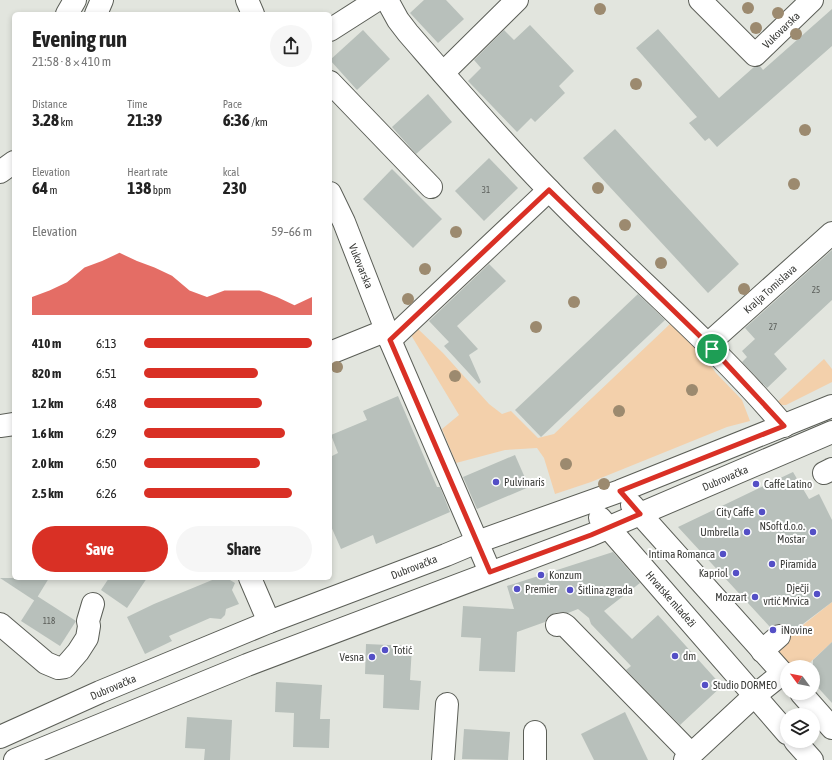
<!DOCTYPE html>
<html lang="en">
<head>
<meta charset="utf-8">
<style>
	body { margin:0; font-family:"Asap Condensed",sans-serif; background:#f6f6f6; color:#222; height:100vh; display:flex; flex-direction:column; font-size:15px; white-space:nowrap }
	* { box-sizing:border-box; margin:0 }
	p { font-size:13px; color:#767676 }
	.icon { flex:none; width:22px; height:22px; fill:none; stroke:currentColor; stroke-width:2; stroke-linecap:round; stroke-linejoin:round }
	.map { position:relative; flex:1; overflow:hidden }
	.panel { position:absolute; left:12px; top:12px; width:320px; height:568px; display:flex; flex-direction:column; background:#fff; border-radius:6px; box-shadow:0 2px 6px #0003 }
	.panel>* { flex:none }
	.needle { width:26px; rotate:302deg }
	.fabs { position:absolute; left:780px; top:660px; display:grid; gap:8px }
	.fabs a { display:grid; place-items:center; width:40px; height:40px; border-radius:50%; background:#fff; box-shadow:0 2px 6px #0003; font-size:20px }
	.pin { position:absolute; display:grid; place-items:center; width:34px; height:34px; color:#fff; margin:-17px; border:2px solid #fff; border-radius:50%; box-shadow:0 1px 4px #0007 }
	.round { display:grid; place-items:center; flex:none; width:42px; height:42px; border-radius:21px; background:#f6f6f6 }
	.head { display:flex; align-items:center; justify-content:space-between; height:68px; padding:0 20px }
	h1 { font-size:22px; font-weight:700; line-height:30px }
	.stats { display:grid; grid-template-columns:repeat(3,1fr); gap:6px; height:68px; padding:4px 20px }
	.stats div { display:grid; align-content:center }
	.stats b { font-size:17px; font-weight:700 }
	.stats small { font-size:11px; font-weight:400 }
	.stats p { font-size:11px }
	.chart { height:112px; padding:8px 20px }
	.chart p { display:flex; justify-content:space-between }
	.chart svg { width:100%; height:72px; margin-top:4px; fill:#d93025; opacity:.7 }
	.cta { display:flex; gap:8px; margin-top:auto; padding:8px 20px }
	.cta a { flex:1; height:46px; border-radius:24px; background:#d93025; color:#fff; font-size:16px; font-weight:700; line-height:46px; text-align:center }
	.cta a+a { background:#f6f6f6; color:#222 }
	ul { padding:0 20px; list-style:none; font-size:13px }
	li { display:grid; grid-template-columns:64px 48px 1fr; align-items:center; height:30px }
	li i { height:10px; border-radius:5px; background:#d93025 }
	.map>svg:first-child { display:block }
	.green { fill:#f3d0ab }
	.building { fill:#b8c0bb }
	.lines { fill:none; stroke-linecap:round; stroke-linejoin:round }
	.minor-casing { stroke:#5b5e57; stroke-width:24 }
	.minor { stroke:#fff; stroke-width:22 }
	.tree { fill:#9c8a6f }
	.route-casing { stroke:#fff; stroke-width:8 }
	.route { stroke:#d93025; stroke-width:5 }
	.poi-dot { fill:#544fc6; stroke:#fff; stroke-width:1.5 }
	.labels { text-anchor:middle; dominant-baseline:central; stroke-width:4; stroke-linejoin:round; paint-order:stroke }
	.number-label { font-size:9px; fill:#595c58 }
	.street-label { font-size:11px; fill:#393a37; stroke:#fff }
	.poi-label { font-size:11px; fill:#393a37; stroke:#fff; text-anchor:start }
</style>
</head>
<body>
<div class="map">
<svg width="832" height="760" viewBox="0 0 832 760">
	<rect width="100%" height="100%" fill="#e2e5de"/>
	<g class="green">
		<polygon points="670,324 690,338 716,373 742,400 750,421 727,427 591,482 555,494 544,458 537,448 505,450 456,463 442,429 459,415 411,335 417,328 443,353 489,404 502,414 511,411 538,438 554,434"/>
		<polygon points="824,359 832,369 832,382 786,405 774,405"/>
		<polygon points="832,602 832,642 805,667 791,667 773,649"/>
	</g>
	<g class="building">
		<polygon points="424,0 446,0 464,19 438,43 410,13"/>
		<polygon points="832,9 832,46 717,147 709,138 705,141 689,123 697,117 636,48 658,29 719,98 754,67 760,66 763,70"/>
		<polygon points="530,25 574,71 559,86 565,93 535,122 531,118 517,132 468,81 481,68 474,60 504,30 514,40"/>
		<polygon points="363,30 390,59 357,90 330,60"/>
		<polygon points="428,94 452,122 416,154 392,127"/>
		<polygon points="615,129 739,264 708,293 583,158"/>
		<polygon points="489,158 518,188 484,221 455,191"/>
		<polygon points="392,169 442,219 413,248 363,199"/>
		<polygon points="832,250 832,300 774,354 787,369 767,388 742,362 747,357 742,351 755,339 745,328"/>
		<polygon points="489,264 506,281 457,326 478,349 469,355 481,382 479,384 444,346 449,342 429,321"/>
		<polygon points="638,294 665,320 541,437 515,410"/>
		<polygon points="398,396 437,487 440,487 450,512 376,544 373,535 341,549 330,524 330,457 338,453 331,435 367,420 363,411"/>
		<polygon points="515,455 529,487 477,509 463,477"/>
		<polygon points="793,472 809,499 819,494 832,520 832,602 791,633 788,627 783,624 776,624 770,627 678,527"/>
		<polygon points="613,552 640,583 604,611 632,639 658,615 722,686 680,725 626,670 631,666 591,624 589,618 578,609 568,613 562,612 555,613 549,616 545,622 517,632 515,672 479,671 481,638 461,637 463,606 514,609 507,586"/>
		<polygon points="0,578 49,578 35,601"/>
		<polygon points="109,578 147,578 127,608 101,590"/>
		<polygon points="217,578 229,578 230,580 235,583 232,590 239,604 226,609 225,615 221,619 210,618 169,636 172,641 145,654 127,617 154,604"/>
		<polygon points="37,596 76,621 60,646 21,621"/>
		<polygon points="832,642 832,703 813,682 813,660"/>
		<polygon points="366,644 412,646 410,680 421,681 419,710 383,708 384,675 365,674"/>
		<polygon points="276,682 322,685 320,719 330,719 329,748 293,747 294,713 275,712"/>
		<polygon points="625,712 648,760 594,760 581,734"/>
		<polygon points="187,717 232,720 230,760 204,760 205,749 185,748"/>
		<polygon points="464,729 510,732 508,760 462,759"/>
	</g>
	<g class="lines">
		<defs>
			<g id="minor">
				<polyline points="247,0 253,14"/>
				<path d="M387 0 398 20 408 33C454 86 500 140 549 190 626 270 712 341 784 426"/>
				<polyline points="700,0 755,55 812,0"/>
				<polyline points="67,14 75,0"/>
				<polyline points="96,14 102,0"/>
				<polyline points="330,30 377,0"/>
				<polyline points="443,73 517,0"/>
				<polyline points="330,82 431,187"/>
				<polyline points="0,172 14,162"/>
				<polyline points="330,193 344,222 390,340 490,572"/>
				<polyline points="390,340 549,190"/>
				<polyline points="708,344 832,233"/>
				<polyline points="330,353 387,330"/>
				<polyline points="0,426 14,424"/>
				<polyline points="824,473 832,469"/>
				<polyline points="632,505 787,678"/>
				<polyline points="600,518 787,733"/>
				<polyline points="250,578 269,622"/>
				<polyline points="0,624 46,663 58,668 65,667 78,652 87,638 89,626 88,621 93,604"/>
				<polyline points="557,625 563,624 566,626 691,754"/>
				<polyline points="762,651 779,636"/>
				<polyline points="801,693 832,728"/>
				<polyline points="0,737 100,692 269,622 446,555 477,542 620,491 832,406"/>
				<polyline points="795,741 812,760"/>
				<polyline points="15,760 247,665 591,535 832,432"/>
				<polyline points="443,760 447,704"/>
				<polyline points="535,760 535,732"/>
				<polyline points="685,760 754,696 783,673"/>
			</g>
		</defs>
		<use href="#minor" class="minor-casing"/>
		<use href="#minor" class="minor"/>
	</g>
	<g class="tree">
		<circle cx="748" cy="8" r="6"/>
		<circle cx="600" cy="9" r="6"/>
		<circle cx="778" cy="13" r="6"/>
		<circle cx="756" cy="28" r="6"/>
		<circle cx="796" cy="34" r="6"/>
		<circle cx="636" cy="84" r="6"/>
		<circle cx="805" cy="130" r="6"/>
		<circle cx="794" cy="184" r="6"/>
		<circle cx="598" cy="188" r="6"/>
		<circle cx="625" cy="225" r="6"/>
		<circle cx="456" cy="232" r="6"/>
		<circle cx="661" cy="263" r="6"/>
		<circle cx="425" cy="269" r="6"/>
		<circle cx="744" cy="289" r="6"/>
		<circle cx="408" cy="299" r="6"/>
		<circle cx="574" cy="302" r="6"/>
		<circle cx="536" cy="327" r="6"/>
		<circle cx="337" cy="367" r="6"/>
		<circle cx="455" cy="376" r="6"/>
		<circle cx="692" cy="390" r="6"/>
		<circle cx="619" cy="411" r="6"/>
		<circle cx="566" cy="464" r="6"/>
		<circle cx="604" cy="484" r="6"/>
	</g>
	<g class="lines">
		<defs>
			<polygon id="route" points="549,190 708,344 784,426 620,491 640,514 591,535 490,572 390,340"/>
		</defs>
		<use href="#route" class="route-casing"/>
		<use href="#route" class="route"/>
	</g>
	<g class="poi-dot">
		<circle cx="496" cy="482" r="4"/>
		<circle cx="756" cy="484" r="4"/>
		<circle cx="762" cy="512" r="4"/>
		<circle cx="747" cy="532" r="4"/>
		<circle cx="813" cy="532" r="4"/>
		<circle cx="723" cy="554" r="4"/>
		<circle cx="772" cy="564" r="4"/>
		<circle cx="736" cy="573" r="4"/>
		<circle cx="541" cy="575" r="4"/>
		<circle cx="517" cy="589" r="4"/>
		<circle cx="570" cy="590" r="4"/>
		<circle cx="817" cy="594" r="4"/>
		<circle cx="755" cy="597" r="4"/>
		<circle cx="773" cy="630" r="4"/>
		<circle cx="385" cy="650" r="4"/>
		<circle cx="675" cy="656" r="4"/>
		<circle cx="372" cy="657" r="4"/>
		<circle cx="705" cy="685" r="4"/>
	</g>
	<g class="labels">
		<g class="number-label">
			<text x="486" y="190">31</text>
			<text x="816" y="290">25</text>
			<text x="773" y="327">27</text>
			<text x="49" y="621">118</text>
		</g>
		<g class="street-label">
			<text transform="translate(781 30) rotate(-44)">Vukovarska</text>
			<text transform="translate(361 266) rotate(68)">Vukovarska</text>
			<text transform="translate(770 289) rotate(-42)">Kralja Tomislava</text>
			<text transform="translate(725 478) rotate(-23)">Dubrovačka</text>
			<text transform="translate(414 567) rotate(-21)">Dubrovačka</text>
			<text transform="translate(671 599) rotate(49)">Hrvatske mladeži</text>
			<text transform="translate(113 687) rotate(-23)">Dubrovačka</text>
		</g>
		<g class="poi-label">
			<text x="504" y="482">Pulvinaris</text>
			<text x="764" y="484">Caffe Latino</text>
			<text x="754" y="512" text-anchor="end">City Caffe</text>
			<text x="805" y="526" text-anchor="end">NSoft d.o.o.<tspan x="805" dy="13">Mostar</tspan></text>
			<text x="739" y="532" text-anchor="end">Umbrella</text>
			<text x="715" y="554" text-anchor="end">Intima Romanca</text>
			<text x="780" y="564">Piramida</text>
			<text x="728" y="573" text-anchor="end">Kapriol</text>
			<text x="549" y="575">Konzum</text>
			<text x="809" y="588" text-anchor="end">Dječji<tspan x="809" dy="13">vrtić Mrvica</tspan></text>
			<text x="525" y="589">Premier</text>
			<text x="578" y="590">Šitlina zgrada</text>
			<text x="747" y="597" text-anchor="end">Mozzart</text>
			<text x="781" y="630">iNovine</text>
			<text x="393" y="650">Totić</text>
			<text x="683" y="656">dm</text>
			<text x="364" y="657" text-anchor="end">Vesna</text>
			<text x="713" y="685">Studio DORMEO</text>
		</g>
	</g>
</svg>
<div class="fabs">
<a><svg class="needle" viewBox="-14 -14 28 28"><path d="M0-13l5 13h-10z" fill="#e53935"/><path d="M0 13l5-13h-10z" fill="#767676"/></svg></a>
<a><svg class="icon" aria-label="layers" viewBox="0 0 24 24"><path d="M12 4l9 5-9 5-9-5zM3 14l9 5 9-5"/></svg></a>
</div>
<div class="pin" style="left:712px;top:349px;background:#1e9e55"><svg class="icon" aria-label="arrive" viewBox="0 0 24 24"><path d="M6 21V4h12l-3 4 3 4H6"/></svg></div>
<section class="panel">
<div class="head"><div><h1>Evening run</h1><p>21:58 · 8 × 410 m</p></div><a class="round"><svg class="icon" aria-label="share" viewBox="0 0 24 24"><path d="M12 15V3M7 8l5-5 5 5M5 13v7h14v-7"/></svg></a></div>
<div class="stats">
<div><p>Distance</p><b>3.28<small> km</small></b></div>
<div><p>Time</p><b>21:39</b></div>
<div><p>Pace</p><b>6:36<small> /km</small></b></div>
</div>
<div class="stats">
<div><p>Elevation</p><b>64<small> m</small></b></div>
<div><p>Heart rate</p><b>138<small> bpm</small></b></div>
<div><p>kcal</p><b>230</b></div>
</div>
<div class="chart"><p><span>Elevation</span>59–66 m</p>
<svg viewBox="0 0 160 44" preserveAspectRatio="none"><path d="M0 44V33L10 29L20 24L30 15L40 11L50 6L60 11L70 15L80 20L90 29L100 33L110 29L120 29L130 29L140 33L150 38L160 33V44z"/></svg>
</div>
<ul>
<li><b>410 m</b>6:13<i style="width:100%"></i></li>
<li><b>820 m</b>6:51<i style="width:68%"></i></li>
<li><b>1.2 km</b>6:48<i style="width:70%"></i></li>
<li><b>1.6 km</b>6:29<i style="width:84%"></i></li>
<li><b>2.0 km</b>6:50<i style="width:69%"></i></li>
<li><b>2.5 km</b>6:26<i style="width:88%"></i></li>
</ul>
<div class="cta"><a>Save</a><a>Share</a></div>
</section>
</div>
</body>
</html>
